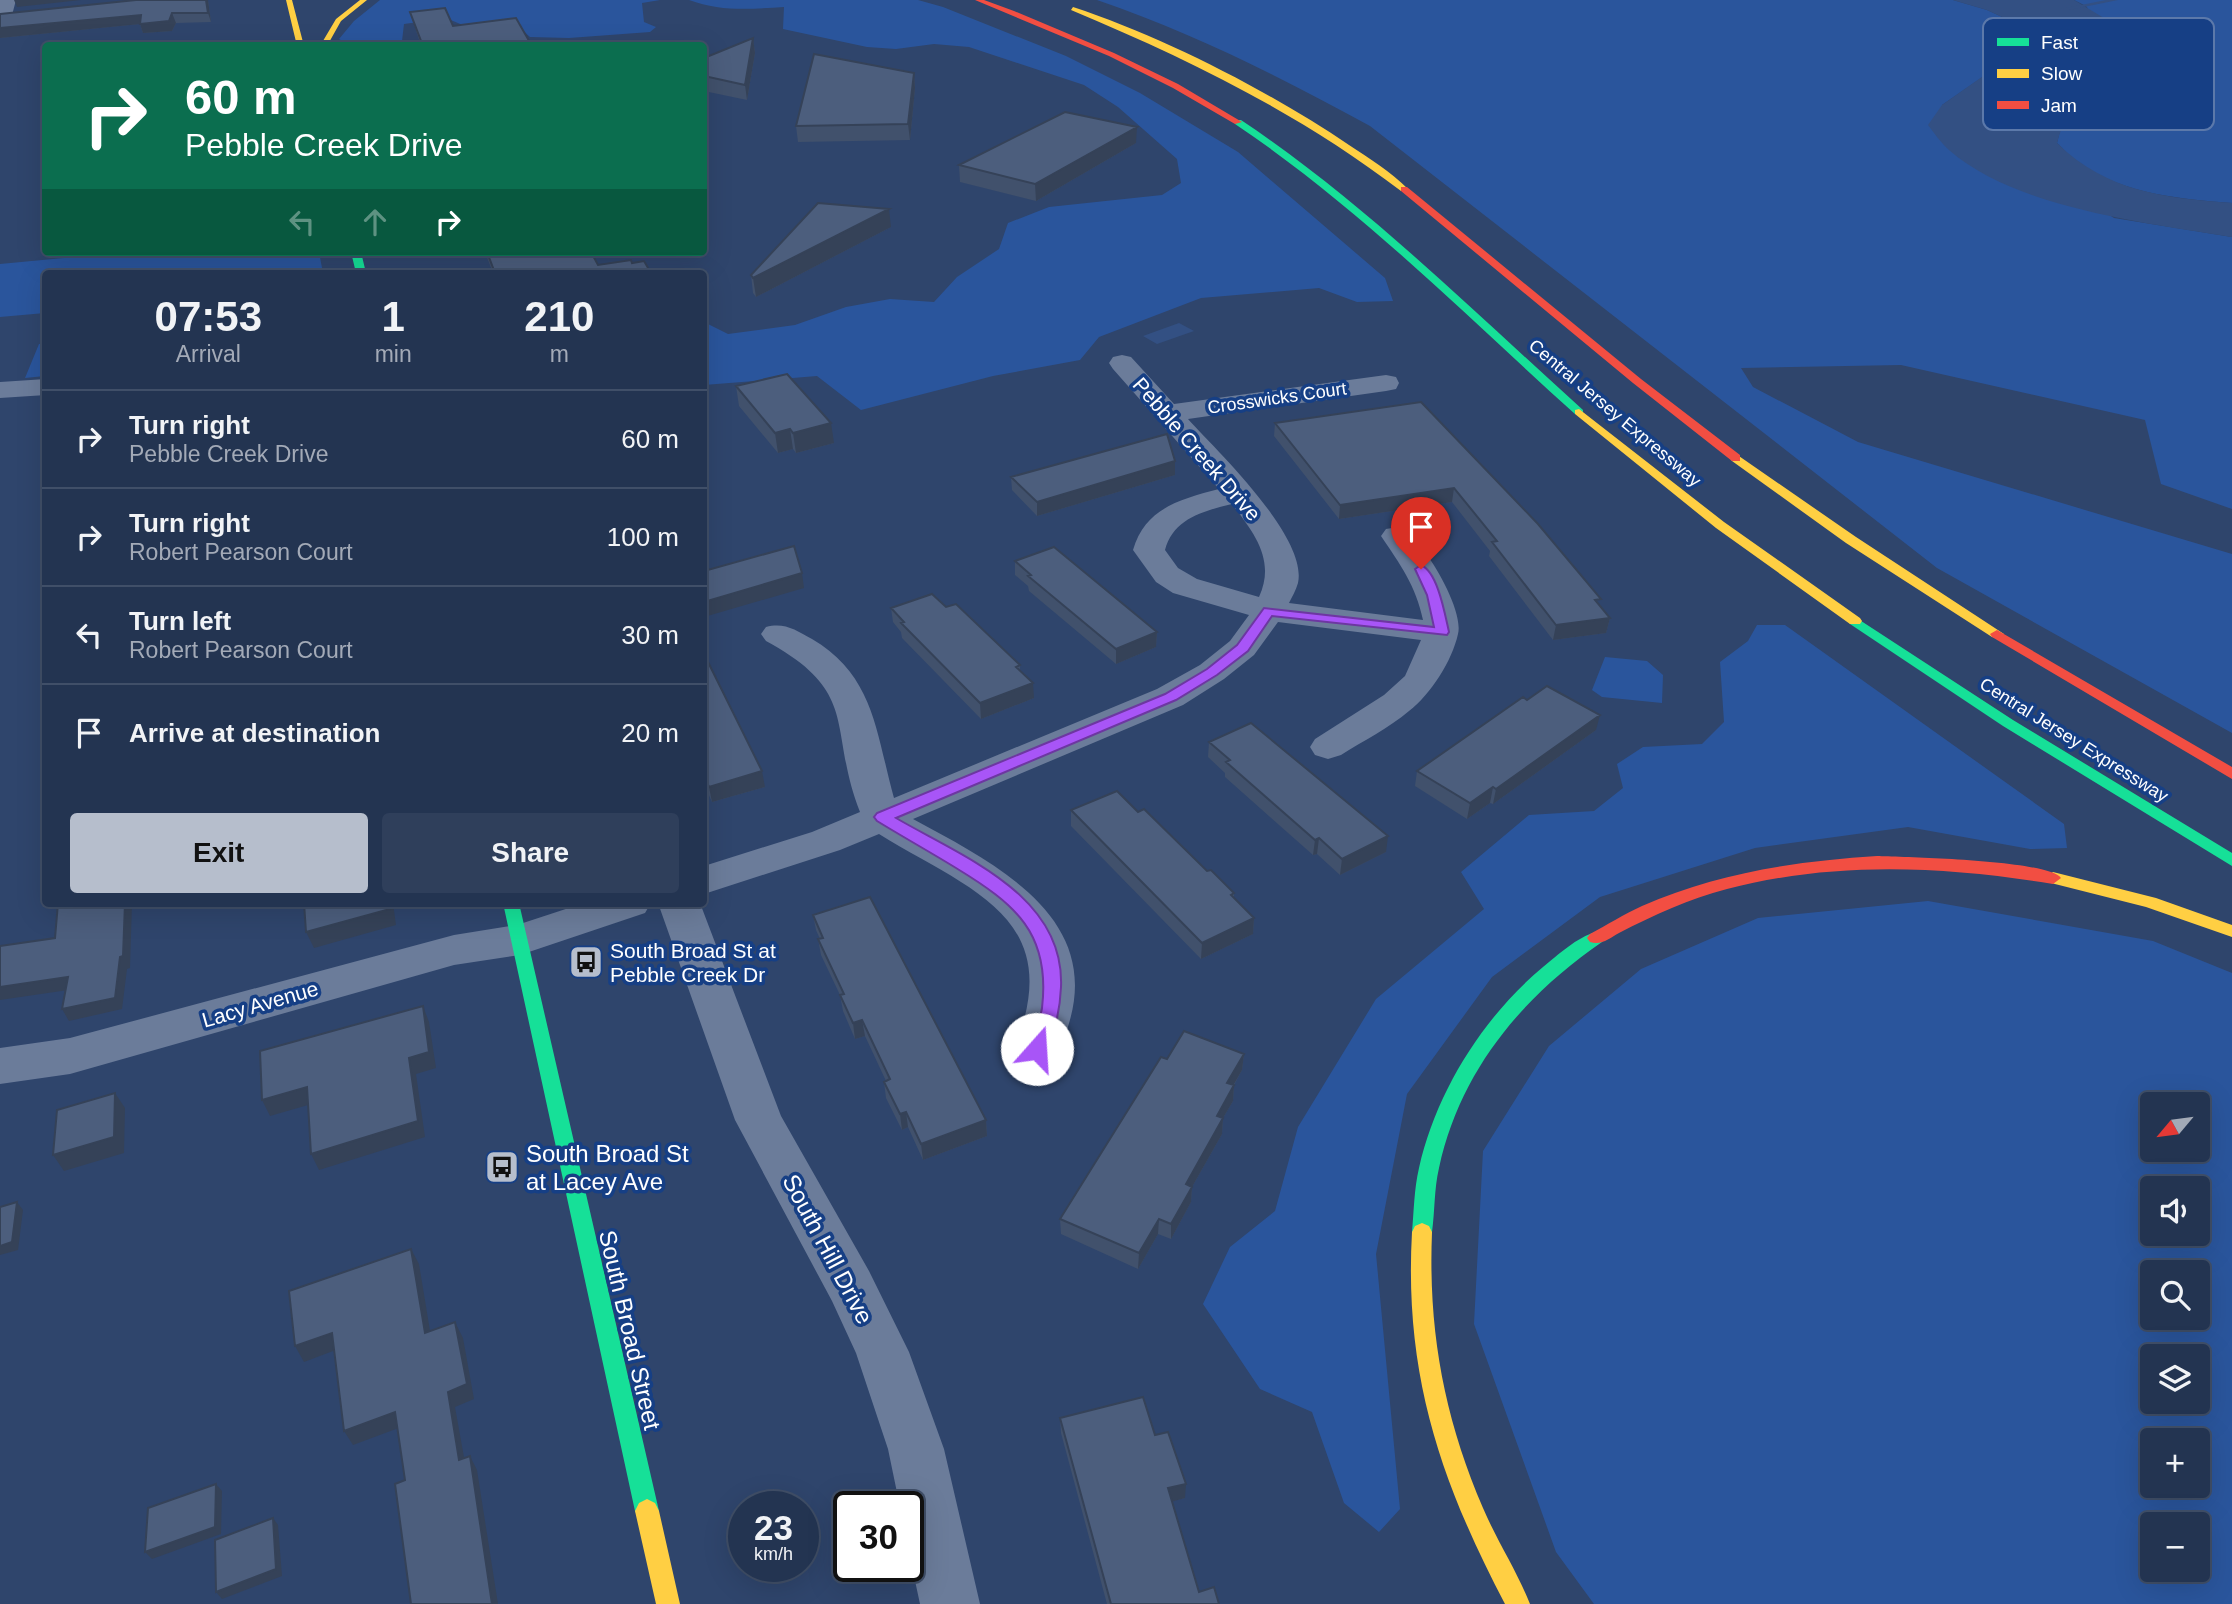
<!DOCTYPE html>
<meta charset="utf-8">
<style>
:root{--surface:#233451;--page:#2f3f5b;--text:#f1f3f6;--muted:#a3aab7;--line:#404f68;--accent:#b6becc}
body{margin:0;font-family:Arial,sans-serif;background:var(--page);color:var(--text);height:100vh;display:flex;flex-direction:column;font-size:26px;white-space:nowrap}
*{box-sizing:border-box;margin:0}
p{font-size:23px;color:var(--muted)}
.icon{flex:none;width:38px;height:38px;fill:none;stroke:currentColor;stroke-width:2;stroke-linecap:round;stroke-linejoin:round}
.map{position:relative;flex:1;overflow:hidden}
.side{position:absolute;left:42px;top:270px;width:665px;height:637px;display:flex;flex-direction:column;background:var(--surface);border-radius:7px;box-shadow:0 7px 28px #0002,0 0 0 2px var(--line)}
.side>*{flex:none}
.hud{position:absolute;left:42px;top:42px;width:665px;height:214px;border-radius:7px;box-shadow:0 7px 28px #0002,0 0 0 2px var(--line);background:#0b6e4f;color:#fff;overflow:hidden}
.needle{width:46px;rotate:241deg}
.tools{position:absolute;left:2140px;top:1092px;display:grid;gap:14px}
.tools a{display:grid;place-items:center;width:70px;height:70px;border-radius:7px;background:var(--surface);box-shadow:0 7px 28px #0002,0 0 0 2px var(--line);font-size:35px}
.speed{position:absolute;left:728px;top:1491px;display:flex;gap:14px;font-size:35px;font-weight:700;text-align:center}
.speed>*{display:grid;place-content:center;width:91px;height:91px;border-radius:50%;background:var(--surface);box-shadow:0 7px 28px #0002,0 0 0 2px var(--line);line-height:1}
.speed small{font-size:18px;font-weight:400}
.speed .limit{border:4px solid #111;border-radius:10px;background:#fff;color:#111}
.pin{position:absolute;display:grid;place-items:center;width:60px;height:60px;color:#fff;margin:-72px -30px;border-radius:50% 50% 50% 0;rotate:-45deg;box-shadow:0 0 7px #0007}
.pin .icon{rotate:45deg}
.me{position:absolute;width:77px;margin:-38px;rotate:19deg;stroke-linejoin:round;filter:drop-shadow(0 0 5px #0008)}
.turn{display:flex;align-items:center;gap:24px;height:147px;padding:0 28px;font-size:32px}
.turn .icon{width:91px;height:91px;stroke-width:2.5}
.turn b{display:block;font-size:49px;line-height:60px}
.lanes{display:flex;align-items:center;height:66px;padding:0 28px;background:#0003;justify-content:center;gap:35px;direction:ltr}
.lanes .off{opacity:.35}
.eta{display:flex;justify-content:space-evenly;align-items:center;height:119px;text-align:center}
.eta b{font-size:42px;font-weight:800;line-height:49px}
.primary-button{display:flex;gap:14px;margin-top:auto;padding:14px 28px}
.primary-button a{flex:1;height:80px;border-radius:7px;background:var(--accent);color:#111;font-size:28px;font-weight:800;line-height:80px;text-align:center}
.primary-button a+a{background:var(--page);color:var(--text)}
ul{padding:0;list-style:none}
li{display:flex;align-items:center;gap:21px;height:98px;padding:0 28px;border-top:2px solid var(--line)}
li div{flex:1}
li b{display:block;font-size:26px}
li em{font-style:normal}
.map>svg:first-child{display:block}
.green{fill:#2a559c;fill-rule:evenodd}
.water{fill:#335083}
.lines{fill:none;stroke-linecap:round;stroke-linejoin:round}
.stream{fill:#335083;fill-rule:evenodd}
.street{fill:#6b7c9a;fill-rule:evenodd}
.fast{fill:#16e098;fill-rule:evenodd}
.slow{fill:#ffcf43;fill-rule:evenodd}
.jam{fill:#f24e42;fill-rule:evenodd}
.wall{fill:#41516c}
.shaded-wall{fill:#354258}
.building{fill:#4c5e7d;stroke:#354258;stroke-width:2}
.route{fill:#a855f7;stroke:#6d37a1;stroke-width:2}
.labels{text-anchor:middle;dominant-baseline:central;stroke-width:7;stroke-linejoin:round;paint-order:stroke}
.far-street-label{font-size:18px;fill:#fff;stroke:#163f85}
.street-label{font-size:21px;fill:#fff;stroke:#163f85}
.poi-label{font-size:21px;fill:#fff;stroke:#163f85;text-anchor:start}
.near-poi-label{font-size:24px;fill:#fff;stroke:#163f85;text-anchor:start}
.near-street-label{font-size:24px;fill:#fff;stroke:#163f85}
.key{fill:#163f85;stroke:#5c79aa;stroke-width:2}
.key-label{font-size:19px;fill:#fff}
</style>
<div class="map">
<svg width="2232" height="1604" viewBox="0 0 2232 1604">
<rect width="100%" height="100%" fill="#2f456c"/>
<path class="green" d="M380,0H660L642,3L644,22L656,27L650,32L569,38L530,37L520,28L465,26L446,18L404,24L402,41L395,45H349L339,39L354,21Z
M689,0H918L943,7L1066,56L1140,93L1238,152L1385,278L1393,301L1357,302L1319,288L1201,298L1099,337L1080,360L993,376L861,410L817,376L704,385V322L728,334L795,325L846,307L890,299L934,302L957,277L999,249L1008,223L1049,207L1162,195L1181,183L1177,159L1118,107L1084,85L969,47L934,44L896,49L867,47L783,29L784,7C751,9 721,12 689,0Z
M1097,0H1953L1987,10L2022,26L2026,47L1942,105L2114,218L2232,237V509L2161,484L2145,420L1901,365L1741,368L1753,387L1858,442L2232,554V733L1937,568L1370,126C1281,77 1193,33 1097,0Z
M2074,0H2232V203C2180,199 2126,194 2081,165C2072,160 2065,150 2057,143L2062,123L2109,39L2086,6Z
M127,252H319L323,273H46L45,313L0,317V264Z
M45,343V376L25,378L39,344Z
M1757,625H1785L2064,824L2067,848L2030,849L1908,827L1755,848L1600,897L1492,977L1407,1094L1376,1254L1400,1509L1379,1532L1344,1503L1312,1412L1260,1389L1203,1304L1230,1247L1275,1211L1298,1127L1376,999L1484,909L1461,872L1529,815L1594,811L1623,788L1617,764L1643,747L1702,744L1724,722L1720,662L1748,641Z
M1605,657L1647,661L1663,675L1662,703L1602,697L1592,690Z
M1928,901L2153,941L2232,973V1604H1594L1556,1552L1474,1324L1483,1151L1549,1046L1641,969L1758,918ZM2198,1104V1150H2152V1104ZM2198,1188V1234H2152V1188ZM2198,1272V1318H2152V1272ZM2152,1356H2198V1402H2152ZM2198,1440V1486H2152V1440ZM2198,1524V1570H2152V1524Z"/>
<path class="water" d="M1953,0H2074L2109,21C2110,64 2067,100 2057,143C2107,192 2165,198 2232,203V237C2146,223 2015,208 1949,150C1941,143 1934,133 1928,125L1942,105L2026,46L2022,26L1987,10Z
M1179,323L1194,331L1157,344L1143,336Z"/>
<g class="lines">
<path class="stream" d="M2106,0H2118L2069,10L2066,8Z"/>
<path class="street" d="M0,0H16L11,19H0Z
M1122,355L1131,357L1174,404L1386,375L1396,377L1399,383L1396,389L1386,391L1188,419C1217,451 1308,537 1298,583C1296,590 1292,597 1289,603L1423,620C1416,586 1400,564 1381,536L1386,529C1409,524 1414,538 1427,555C1439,571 1463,614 1458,634C1452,661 1431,694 1409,711C1389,728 1363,741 1341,755L1328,759L1315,755L1310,747L1315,739L1384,695L1405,676L1421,640L1278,622L1254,655L1224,679L1183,705L913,819C1012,872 1123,931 1053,1061L1037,1066L1021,1061L1014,1049C1068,917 971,891 879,834L840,850L704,894V866L812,832L860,812C827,728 862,693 766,641L761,634L766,627C784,622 796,630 812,639C875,676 876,734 894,798L1157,689L1200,665L1230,641L1249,615L1173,593L1156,582L1133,550C1145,508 1181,499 1219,489L1113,369L1109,363L1113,357ZM1232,504C1254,533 1276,560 1259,597L1197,579L1178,568L1165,550C1173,519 1203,511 1232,504Z
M46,379V395L0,398V382Z
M584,903H651L645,913L520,955L454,965L70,1074L0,1084V1048L70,1038L454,935L517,925Z
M658,903H700L781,1116L869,1271L909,1352L944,1449L980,1604H920L908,1548V1507H900L888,1449L856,1353L832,1301L735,1120Z"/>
<path class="fast" d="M1235,120H1241C1365,203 1472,310 1583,410V414H1575C1465,315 1359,207 1235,124Z
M351,252H361L366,273H356Z
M1855,617L2013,720L2232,853V866L2003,726L1850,624L1848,621L1850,618Z
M503,903H519L659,1511L655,1519L647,1523L639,1519L635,1511Z
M1596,932L1602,934L1605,938L1602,942C1522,997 1460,1071 1439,1168C1434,1189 1435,1211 1432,1232L1429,1238L1422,1241L1415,1238L1412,1232C1414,1211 1414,1189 1419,1168C1436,1092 1483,1017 1543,967C1558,955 1577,937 1596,932Z"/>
<path class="slow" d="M286,0H292L304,46H297Z
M360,0H367L341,21L327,46H320L336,19Z
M1073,7C1164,37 1269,91 1349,145C1369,158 1391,172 1408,189L1401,191C1299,113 1188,59 1071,10Z
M1579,409L1724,522L1860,618L1862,621L1860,624H1850L1716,528L1575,414V410Z
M1736,454L1856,537L2004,634L1997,638L1992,637L1846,543L1732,461L1730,458Z
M2053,872L2156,898L2232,925V937L2146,907L2047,882L2045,878Z
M1422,1223L1429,1226L1432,1232C1428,1331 1444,1417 1483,1508C1497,1541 1517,1571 1530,1604H1505C1440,1480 1404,1374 1412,1232L1415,1226Z
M647,1499L655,1503L659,1511L680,1604H656L635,1511L639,1503Z"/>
<path class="jam" d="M975,0H984L1014,11L1114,53L1178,84L1242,122L1235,124L1173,88L1109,56Z
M1401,187H1407L1641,379L1740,455V461H1732L1633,383L1401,191Z
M1997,630L2232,767V779L1992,637L1990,634Z
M1877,856C1905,857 2048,860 2061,878L2053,884C1943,866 1835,861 1727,889C1689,899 1654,915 1619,933C1610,938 1601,946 1590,942L1587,938L1590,934C1607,925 1624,914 1642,906C1717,873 1797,861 1877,856Z"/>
</g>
<path class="wall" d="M208,0L211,22L176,23L172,31L143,33L140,24L0,38V14Z
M410,12L453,26L532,46H421Z
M753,38L755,53L747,100L704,91V58Z
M914,73L915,88L910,140L798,142L796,126Z
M1136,143L1036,201L960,182L959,165Z
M891,227L756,297L753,293L751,275Z
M485,252H591L598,265L632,263L651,273H493Z
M736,386L834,443L796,453L793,449L778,453L739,406Z
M1421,402L1600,605L1610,618L1606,633L1553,640L1489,556L1490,551L1452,502L1339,519L1274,436L1275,423Z
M1175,475L1037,516L1012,490L1011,477Z
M1015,561L1157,632L1156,647L1116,664L1029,591L1028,586L1015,575Z
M946,607L1020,665V670L1034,698L981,719L902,638L901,632L893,622L891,608Z
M704,661L765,787L712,802L704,784Z
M1596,730L1493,804L1490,803L1467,819L1415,786L1417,771Z
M1209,742L1386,852L1340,875L1317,854L1313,855L1225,777V773L1208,757Z
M1071,810L1138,812L1207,871L1234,893V898L1254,918L1253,934L1201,959L1071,826Z
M813,915L986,1120L987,1136L923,1160L908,1127L902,1130L886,1098L884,1082L886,1081L865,1036L855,1039L843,1011L840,995L821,955L818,939H820L816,930Z
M1244,1054L1242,1070L1234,1085L1233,1101L1223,1118L1222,1134L1192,1187L1191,1202L1171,1239L1158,1234L1138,1269L1061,1234L1060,1219L1167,1059Z
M1060,1418L1155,1435L1185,1498L1172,1501L1199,1592L1219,1604H1107L1061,1433Z"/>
<path class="shaded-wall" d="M14,0H81L17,7Z
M206,0H208L211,22L208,13Z
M172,13L176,23L172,31L143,33L140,24L0,38V28L141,15Z
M753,38L755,53L747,100L745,85Z
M914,73L915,88L910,140L908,124Z
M1137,127L1136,143L1036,201L1035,184Z
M889,209L891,227L756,297L753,278Z
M831,423L834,443L796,453L793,433Z
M790,429L793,449L778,453L775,433Z
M1175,461V475L1037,516V502Z
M1454,488L1452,502L1339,519L1340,505Z
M802,573L804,588L704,617V602Z
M1610,618L1606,633L1553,640L1556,625Z
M1157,632L1156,647L1116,664V649Z
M1033,683L1034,698L981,719L980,703Z
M1600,715L1596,730L1493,804L1496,789Z
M762,771L765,787L712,802L709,787Z
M1493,787L1490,803L1467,819L1470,803Z
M1388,836L1386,852L1340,875L1342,859Z
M1319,838L1317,854L1313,855L1315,840Z
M125,903H132L130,968L127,969L122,1009L69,1021L62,1009Z
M389,903H393L396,925L314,948L306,932Z
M1254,918L1253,934L1201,959L1202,943Z
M68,977L75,989L0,1000V987Z
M423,1006L429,1022L436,1068L416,1074L425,1137L319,1170L311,1154L409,1058Z
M862,1020L865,1036L855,1039L853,1023Z
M1244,1054L1242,1070L1226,1098L1227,1083Z
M1234,1085L1233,1101L1223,1118L1222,1134L1192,1187L1191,1202L1171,1239V1224L1186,1184L1217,1116Z
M307,1087L315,1103L270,1116L262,1100Z
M115,1093L125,1108L124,1153L64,1171L53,1155Z
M906,1112L908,1127L902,1130L900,1114Z
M986,1120L987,1136L923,1160L921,1144Z
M17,1202L23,1210L18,1250L0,1255V1246Z
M1159,1219L1158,1234L1138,1269L1139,1253Z
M411,1249L419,1264L433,1349L425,1333Z
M455,1322L463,1338L474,1399L455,1407L467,1474L459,1460L448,1392Z
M332,1333L341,1348L304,1362L295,1346Z
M395,1412L404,1426L353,1445L344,1431Z
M470,1456L477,1470L498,1604H492Z
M216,1484L222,1491L221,1534L152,1559L145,1552Z
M1186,1484L1185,1498L1167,1503L1168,1488Z
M273,1518L278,1525L282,1576L222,1599L216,1592Z"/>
<path class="building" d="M136,0H206L208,13H172L169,21L140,24L141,15L0,28V14Z
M445,8L453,26L516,18L532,46H423L410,12Z
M753,38L745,85L704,76V58Z
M814,54L914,73L908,124L796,126Z
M1065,112L1137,127L1035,184L959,165Z
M818,203L889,209L753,278L751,275Z
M487,252H591L598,265L631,260L632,263L644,261L651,273H495Z
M787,374L831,423L793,433L790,429L775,433L736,386Z
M1421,402L1538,524L1601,599L1595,600L1610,618L1556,625L1492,542L1497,541L1454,488L1340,505L1275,423Z
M1167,434L1175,461L1037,502L1011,477Z
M794,546L802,573L704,602V571Z
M1054,547L1157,632L1116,649L1028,576L1031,575L1015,561Z
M932,594L946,607L956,604L1020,665L1016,667L1033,683L980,703L901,623L904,622L891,608Z
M707,660L762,771L709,787L704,776V661Z
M1547,686L1600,715L1496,789L1493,787L1470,803L1417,771L1523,697L1527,700Z
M1251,723L1388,836L1342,859L1319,838L1315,840L1226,762L1230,760L1209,742Z
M1117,791L1138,812L1144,809L1207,871L1211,870L1234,893L1231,895L1254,918L1202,943L1071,810Z
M870,897L986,1120L921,1144L906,1112L900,1114L884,1082L890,1079L862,1020L853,1023L840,995L844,994L818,939L823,938L813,915Z
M58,903H125L123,956L120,957L115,998L62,1009L68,977L0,987V946L55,938Z
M304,903H389L390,909L306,932Z
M423,1006L429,1052L409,1058L418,1121L311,1154L307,1087L262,1100L260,1051Z
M1184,1031L1244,1054L1227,1083L1234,1085L1217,1116L1223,1118L1186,1184L1192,1187L1171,1224L1159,1219L1139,1253L1060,1219L1161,1057L1167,1059Z
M115,1093L114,1137L53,1155L57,1110Z
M17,1202L12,1242L0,1246V1207Z
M411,1249L425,1333L455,1322L467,1384L448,1392L459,1460L470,1456L492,1604H411L395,1484L405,1480L395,1412L344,1431L332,1333L295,1346L289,1291Z
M1143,1397L1155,1435L1168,1432L1186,1484L1168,1488L1199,1592L1214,1587L1219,1604H1111L1060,1418Z
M216,1484L215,1527L145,1552L148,1508Z
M273,1518L276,1569L216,1592L215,1540Z"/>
<path class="route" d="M1421,565C1438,572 1445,615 1449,632L1447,635L1272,616L1248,651L1217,675L1176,700L896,818C963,857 1065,895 1061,987C1060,1011 1055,1033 1044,1054L1037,1056L1031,1054L1028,1049C1033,1036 1040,1022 1042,1008C1051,933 1015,904 956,868C930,852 903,837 877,821L874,817L877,813L1165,694L1207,669L1237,645L1264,608L1434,627L1427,595L1415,569Z"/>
<defs>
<symbol id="bus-square" viewBox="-11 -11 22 22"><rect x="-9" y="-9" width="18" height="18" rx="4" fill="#b6becc" stroke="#163f85"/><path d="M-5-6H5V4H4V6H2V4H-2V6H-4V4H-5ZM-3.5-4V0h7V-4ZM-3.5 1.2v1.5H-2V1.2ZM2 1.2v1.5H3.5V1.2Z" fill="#111"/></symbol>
</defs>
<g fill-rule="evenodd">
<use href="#bus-square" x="567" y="943" width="38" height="38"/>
<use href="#bus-square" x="483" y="1148" width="38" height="38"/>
</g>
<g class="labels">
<g class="far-street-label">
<text transform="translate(1277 398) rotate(-8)">Crosswicks Court</text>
<text transform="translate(1615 413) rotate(40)">Central Jersey Expressway</text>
<text transform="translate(2074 740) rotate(32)">Central Jersey Expressway</text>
</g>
<g class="street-label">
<text transform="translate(1197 449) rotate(49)">Pebble Creek Drive</text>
<text transform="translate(260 1004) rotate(-16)">Lacy Avenue</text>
</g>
<g class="poi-label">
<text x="610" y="950">South Broad St at<tspan x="610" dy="24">Pebble Creek Dr</tspan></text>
</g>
<g class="near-poi-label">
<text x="526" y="1153">South Broad St<tspan x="526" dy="28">at Lacey Ave</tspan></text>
</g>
<g class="near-street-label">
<text transform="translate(828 1249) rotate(62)">South Hill Drive</text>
<text transform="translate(630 1330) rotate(77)">South Broad Street</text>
</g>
</g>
<rect x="1983" y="18" width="231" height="112" rx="10" class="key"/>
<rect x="1997" y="38" width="32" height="8" fill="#16e098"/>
<rect x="1997" y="69" width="32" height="9" fill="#ffcf43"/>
<rect x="1997" y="101" width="32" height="8" fill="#f24e42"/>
<g class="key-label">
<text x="2041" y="49">Fast</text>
<text x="2041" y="80">Slow</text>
<text x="2041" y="112">Jam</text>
</g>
</svg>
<div class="tools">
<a><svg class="needle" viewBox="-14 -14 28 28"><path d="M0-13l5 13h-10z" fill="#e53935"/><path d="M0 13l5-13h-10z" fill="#a3aab7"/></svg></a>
<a><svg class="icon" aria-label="sound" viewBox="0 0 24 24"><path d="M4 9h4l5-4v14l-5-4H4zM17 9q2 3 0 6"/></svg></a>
<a><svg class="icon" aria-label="search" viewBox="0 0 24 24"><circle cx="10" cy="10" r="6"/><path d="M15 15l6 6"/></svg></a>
<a><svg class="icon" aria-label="layers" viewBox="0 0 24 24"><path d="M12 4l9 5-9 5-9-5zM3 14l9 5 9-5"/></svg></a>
<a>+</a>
<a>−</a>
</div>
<div class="speed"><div>23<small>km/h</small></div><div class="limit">30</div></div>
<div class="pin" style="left:1421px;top:569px;background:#d93025"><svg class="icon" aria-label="arrive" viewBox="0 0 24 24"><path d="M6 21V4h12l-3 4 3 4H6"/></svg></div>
<svg class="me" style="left:1037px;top:1049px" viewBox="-20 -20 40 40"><circle r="19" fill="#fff"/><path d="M0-13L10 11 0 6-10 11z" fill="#a855f7"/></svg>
<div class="hud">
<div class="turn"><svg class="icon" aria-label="right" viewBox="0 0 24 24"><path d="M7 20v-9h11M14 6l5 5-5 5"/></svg><div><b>60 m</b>Pebble Creek Drive</div></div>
<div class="lanes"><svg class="icon off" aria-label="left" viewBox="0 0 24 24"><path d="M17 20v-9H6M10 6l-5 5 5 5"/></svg><svg class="icon off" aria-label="ahead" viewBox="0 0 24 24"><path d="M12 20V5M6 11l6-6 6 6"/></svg><svg class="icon" aria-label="right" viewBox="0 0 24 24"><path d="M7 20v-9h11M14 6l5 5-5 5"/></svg></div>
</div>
<section class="side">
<div class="eta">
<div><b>07:53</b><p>Arrival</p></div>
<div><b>1</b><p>min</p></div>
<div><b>210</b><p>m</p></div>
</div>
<ul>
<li><svg class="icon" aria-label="right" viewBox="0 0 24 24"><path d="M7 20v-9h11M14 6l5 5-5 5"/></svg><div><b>Turn right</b><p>Pebble Creek Drive</p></div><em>60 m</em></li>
<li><svg class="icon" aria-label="right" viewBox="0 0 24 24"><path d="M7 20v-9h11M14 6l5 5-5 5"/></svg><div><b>Turn right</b><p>Robert Pearson Court</p></div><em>100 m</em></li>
<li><svg class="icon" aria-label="left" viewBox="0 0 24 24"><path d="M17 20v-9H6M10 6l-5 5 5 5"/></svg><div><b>Turn left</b><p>Robert Pearson Court</p></div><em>30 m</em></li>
<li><svg class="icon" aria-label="arrive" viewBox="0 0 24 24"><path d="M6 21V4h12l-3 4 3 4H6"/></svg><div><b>Arrive at destination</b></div><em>20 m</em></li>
</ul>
<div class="primary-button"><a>Exit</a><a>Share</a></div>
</section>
</div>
